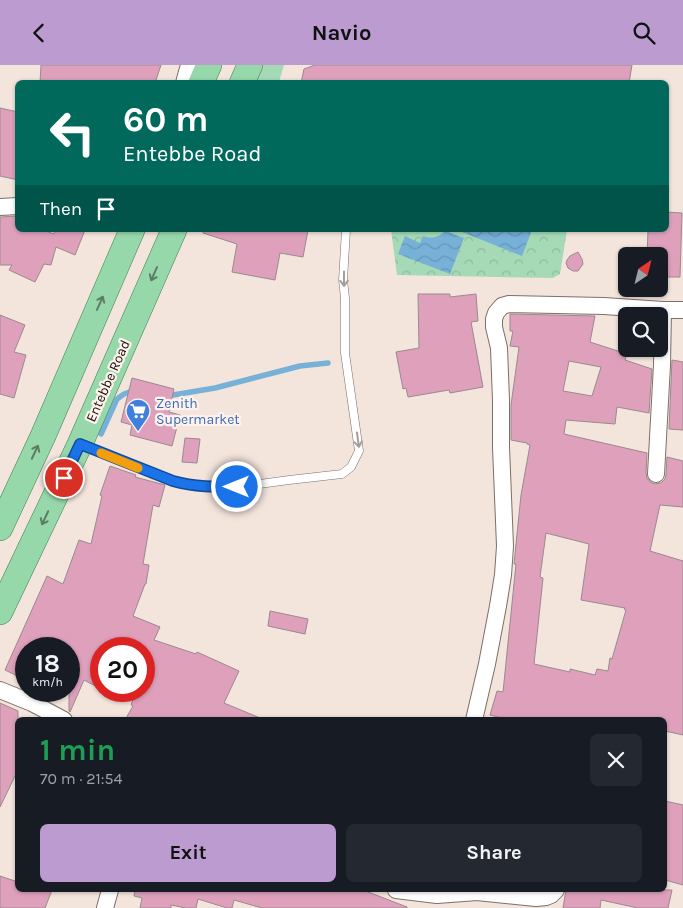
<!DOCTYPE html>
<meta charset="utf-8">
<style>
:root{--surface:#171b24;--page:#242831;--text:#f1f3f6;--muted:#9ea1a6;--accent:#bb9bd0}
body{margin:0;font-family:Karla,sans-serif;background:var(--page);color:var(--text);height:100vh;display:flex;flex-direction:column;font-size:19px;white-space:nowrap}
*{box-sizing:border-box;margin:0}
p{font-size:16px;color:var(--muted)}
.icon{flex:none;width:28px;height:28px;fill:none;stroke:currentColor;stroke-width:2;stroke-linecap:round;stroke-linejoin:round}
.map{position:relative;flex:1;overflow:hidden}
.sheet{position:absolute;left:15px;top:652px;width:652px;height:175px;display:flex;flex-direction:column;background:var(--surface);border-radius:8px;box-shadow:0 1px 4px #0004}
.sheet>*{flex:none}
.top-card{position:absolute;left:15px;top:15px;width:654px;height:152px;border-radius:8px;box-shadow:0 1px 4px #0004;background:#00695c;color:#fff;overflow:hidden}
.needle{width:32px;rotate:35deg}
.fabs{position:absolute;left:618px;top:182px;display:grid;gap:10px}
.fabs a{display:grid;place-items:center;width:50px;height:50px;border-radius:8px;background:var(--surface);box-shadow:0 1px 4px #0004;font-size:25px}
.speed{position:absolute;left:15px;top:572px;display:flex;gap:10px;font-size:25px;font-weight:700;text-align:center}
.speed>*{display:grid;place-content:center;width:65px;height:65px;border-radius:50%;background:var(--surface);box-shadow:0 1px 4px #0004;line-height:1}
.speed small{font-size:12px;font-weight:400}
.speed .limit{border:8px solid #d22;background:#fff;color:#111}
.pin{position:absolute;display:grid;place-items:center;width:42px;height:42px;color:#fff;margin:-21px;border:2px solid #fff;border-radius:50%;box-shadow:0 1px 5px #0007}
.me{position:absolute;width:55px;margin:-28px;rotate:270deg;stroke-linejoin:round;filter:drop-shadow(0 0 4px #0008)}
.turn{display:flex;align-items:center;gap:18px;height:105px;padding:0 25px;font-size:22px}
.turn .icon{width:65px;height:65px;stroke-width:2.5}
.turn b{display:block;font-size:35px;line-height:42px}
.then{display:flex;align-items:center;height:48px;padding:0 25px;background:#0003;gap:10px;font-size:19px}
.round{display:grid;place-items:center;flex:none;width:52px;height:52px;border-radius:8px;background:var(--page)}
.summary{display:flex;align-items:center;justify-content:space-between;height:85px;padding:0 25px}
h1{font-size:30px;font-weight:700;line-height:38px;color:#1e9e55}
.cta{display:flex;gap:10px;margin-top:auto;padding:10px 25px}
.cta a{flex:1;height:58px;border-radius:8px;background:var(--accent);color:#111;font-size:20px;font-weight:700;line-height:58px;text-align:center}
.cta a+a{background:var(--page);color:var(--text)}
header{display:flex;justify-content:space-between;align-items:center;height:65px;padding:0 25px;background:var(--accent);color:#111;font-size:22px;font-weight:700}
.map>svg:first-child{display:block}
.grass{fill:#a6dab7}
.forest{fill:url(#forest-crowns)}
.water{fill:url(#water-waves)}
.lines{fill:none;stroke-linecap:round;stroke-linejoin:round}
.stream{stroke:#77b1d7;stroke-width:5.5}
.building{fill:#dfa0bc;stroke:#998a90;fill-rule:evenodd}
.lane-casing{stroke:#7d7068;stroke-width:9}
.street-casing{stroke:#7d7068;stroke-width:18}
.primary-casing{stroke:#3b804f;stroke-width:26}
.lane{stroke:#fff;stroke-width:8}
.street{stroke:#fff;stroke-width:16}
.primary{stroke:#97d8ab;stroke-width:25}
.oneway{stroke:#5c7d63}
.oneway2{stroke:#a19f9e}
.route-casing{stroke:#114b97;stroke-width:12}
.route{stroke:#1a73e8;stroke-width:9}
.slow{stroke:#f59e0b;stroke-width:9}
.labels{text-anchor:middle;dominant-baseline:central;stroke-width:4.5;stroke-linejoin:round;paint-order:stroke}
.street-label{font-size:14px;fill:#130e0c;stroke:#fff2eb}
.shop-label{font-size:14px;fill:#366cbe;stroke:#fff2eb;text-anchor:start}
</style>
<header><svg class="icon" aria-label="back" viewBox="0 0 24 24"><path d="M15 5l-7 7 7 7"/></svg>Navio<svg class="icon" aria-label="search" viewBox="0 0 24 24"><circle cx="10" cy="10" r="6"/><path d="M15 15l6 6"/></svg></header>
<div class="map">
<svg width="683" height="843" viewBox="0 0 683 843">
<defs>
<pattern id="forest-crowns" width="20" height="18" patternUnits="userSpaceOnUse" patternTransform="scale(1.25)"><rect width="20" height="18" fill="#a6dab7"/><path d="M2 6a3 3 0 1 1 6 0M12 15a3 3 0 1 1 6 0" fill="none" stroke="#8eba9c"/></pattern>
<pattern id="water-waves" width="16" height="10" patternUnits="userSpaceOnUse" patternTransform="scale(1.25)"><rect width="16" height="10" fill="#77b1d7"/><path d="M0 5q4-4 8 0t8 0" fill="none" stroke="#6697b7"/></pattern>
</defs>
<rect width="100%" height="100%" fill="#f3e4dc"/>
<path class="grass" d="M263,0H284L279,17L256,18Z"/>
<path class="forest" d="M391,165H567L560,209L553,213L397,210Z"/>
<path class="water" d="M457,165H532L522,191Z
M445,166L464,173L450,209L398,189L405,171L420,178L423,171C432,174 438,173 445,166Z"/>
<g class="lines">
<path class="stream" d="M173,330L215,323L300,301L328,298
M101,369L117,334L124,329L132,326"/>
</g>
<path class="building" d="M41,0H161L155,18H40Z
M315,0H632L629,18H301L304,4Z
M0,43L18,47V115L0,111Z
M666,147L682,148L680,212H659V191H647L648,165H666Z
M18,151V165H43L54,169L55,165H85L75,190L56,182L51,200L44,199L35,217L9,205L12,200H0V152Z
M203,165H308L303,192L280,188L275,215L232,207L237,179L203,168Z
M578,187L582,194L583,199L578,206H573L568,203L566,198L567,195L570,191Z
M418,229H450V232L476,229L478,256L471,257L483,322L450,328L449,325L408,332L406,323L403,324L396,287L419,283Z
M510,249L595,251L590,277L627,289L625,295L652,304L649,348L617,342L615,359L566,355L564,369L647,388L646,408L647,413L650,417L655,419L661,418L665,414L666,410L667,392L683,396V442L660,440L650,486L683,496V670L665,666V655H510L490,650L497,626L503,627L516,499H514L521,430L530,380L527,379V378L511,375V340L519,282L510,281L513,266H510ZM569,296L601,302L592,331L563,326ZM546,468L589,479L581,535L625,543L624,544L626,545L612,594L610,593L608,606L597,604L595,610L570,604V607L534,599L543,513L540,512Z
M0,250L25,260L14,287L26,290L14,333L0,329Z
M672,295L683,297V365L669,364Z
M132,313L174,324L169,347L180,350L172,381L130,370L132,360L121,357Z
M185,373L200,374L197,398L182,397Z
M110,401L136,410L135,412L165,420L159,442L153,440L143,499L149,500L146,519H145L133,551L160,562L154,575L196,589L197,587L239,606L224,638L265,655H125L133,641L131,640L136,626H144V584H101V624L84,615L70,647L69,646V584H26V615L5,605L47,511L63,519L79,475L91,479L102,431L100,430Z
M270,546L308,554L305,569L268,561Z
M0,638L18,646V705L0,742Z
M665,736L683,740V820L665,815Z
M0,811L18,817V825H52L45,843H0Z
M135,825H363L407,842V843H262L234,835L232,843H227L198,834L196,843H186L171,840V843H140L142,833L134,831Z
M566,825H672L668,843H638L601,835L600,843H563Z"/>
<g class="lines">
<defs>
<path id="lane" d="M84,381L173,416L188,420L206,422H237L289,415L342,409L351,402L359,386L345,288V233L343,215L346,165"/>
<path id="street" d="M184,18L189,0
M0,142L18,141
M656,409L662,300L663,245
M0,625L32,638L64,655
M474,655L487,599L498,541L503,510L505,481L501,382V335L499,283L494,262V254L496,248L502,241L509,239L604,241L663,245H683
M396,825L437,830L477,827L536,833L546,832L551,830L556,825
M105,843L110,825"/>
<path id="primary" d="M201,18L209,0
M242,18L250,0
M0,463L43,371L132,165
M0,547L80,379L174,165"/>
</defs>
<use href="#lane" class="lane-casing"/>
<use href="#street" class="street-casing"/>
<use href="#primary" class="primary-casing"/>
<use href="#lane" class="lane"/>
<use href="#street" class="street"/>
<use href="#primary" class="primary"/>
</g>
<defs><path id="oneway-shaft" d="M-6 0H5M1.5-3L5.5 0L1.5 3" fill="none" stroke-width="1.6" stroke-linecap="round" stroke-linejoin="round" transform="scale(1.25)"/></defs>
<g class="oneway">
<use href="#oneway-shaft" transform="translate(154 209) rotate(114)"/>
<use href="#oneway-shaft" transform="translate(100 238) rotate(-66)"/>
<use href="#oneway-shaft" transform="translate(35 387) rotate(-65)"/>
<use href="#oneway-shaft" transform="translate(45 453) rotate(115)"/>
</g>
<g class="oneway2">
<use href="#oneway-shaft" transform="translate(344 214) rotate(90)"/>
<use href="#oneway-shaft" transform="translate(358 375) rotate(82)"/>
</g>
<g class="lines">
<defs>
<path id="route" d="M64,413L80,379L173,416C195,422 215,422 237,422"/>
</defs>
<use href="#route" class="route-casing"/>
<use href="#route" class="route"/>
<path class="slow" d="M101,388L138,403"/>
</g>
<defs>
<symbol id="supermarket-pin" viewBox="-11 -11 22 30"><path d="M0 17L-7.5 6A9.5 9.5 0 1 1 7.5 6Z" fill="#3f7fe0" stroke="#fff2eb"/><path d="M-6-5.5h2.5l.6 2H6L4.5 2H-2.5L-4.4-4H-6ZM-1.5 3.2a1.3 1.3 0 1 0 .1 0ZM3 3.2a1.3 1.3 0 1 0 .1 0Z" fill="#fff"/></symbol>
</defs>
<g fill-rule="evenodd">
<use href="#supermarket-pin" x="124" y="332" width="28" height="38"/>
</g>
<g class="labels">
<g class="street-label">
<text transform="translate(108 316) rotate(-66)">Entebbe Road</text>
</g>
<g class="shop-label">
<text x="156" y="338">Zenith<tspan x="156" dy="16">Supermarket</tspan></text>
</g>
</g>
</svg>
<div class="fabs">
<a><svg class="needle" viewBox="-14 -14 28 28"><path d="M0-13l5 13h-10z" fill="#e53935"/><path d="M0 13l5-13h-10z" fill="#9ea1a6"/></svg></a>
<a><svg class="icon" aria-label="search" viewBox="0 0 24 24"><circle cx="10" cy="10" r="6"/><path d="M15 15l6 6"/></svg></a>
</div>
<div class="speed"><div>18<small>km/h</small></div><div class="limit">20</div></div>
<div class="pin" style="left:64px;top:413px;background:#d93025"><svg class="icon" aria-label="arrive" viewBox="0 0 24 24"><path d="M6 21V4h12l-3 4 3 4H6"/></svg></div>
<svg class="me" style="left:237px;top:422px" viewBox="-20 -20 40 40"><circle r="17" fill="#1a73e8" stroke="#fff" stroke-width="3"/><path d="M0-11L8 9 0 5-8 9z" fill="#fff"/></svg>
<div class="top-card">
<div class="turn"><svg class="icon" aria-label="left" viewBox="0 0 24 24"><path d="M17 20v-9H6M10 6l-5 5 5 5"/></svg><div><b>60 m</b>Entebbe Road</div></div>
<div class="then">Then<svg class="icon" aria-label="arrive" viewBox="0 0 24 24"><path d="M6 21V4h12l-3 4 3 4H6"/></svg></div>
</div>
<section class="sheet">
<div class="summary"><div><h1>1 min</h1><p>70 m · 21:54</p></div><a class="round"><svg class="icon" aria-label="close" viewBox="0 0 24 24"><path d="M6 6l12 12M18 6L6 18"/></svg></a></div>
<div class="cta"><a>Exit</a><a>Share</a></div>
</section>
</div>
